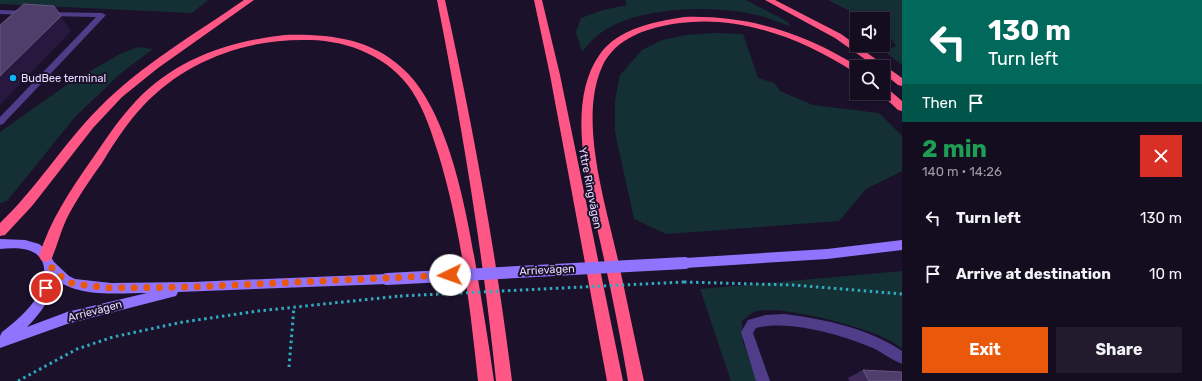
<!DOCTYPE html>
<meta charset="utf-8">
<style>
:root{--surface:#140d20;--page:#211b2d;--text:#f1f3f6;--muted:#9d9ca5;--line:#332d3e;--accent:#ea580c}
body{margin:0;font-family:Rubik,sans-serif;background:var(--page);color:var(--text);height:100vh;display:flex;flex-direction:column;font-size:15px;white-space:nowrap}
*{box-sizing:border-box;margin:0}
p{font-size:13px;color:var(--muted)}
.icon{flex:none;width:22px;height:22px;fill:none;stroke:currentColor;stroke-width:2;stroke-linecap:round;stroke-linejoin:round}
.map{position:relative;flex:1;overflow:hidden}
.drawer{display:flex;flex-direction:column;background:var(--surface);width:300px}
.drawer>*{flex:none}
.guide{background:#00695c;color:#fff;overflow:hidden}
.tools{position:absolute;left:850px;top:12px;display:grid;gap:8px}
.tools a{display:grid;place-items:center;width:40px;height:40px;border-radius:0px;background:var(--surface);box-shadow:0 2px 6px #0003,0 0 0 1px var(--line);font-size:20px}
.pin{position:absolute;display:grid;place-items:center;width:34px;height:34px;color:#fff;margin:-17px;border:2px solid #fff;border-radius:50%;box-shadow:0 1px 4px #0007}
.me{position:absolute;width:44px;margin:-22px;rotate:267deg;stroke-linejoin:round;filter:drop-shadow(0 0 3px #0008)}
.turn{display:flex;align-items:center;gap:14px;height:84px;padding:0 20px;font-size:18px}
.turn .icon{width:52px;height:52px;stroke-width:2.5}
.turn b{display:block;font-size:28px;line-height:34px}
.then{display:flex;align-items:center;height:38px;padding:0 20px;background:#0003;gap:8px;font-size:15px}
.round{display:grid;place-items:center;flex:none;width:42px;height:42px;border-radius:0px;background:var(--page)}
.headline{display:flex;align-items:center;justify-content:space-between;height:68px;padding:0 20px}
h1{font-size:24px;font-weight:700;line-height:30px;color:#1e9e55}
.primary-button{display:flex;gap:8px;margin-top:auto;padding:8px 20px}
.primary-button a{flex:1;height:46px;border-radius:0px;background:var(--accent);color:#fff;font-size:16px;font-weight:700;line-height:46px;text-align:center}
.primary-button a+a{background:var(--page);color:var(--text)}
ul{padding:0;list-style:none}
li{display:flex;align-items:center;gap:12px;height:56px;padding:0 20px}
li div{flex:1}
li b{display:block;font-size:15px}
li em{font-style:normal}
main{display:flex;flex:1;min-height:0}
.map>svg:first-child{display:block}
.green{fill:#143035}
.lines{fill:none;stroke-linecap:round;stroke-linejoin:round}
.path{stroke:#31aabd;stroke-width:3;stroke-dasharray:2.5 3.5;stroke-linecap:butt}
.lane{fill:#4f3d8a;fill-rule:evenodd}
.secondary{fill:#9273fe;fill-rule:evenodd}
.highway{fill:#fe5786;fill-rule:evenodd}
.path-bridge{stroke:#31aabd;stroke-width:3;stroke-dasharray:2.5 3.5;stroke-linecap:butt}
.secondary-bridge{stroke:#9273fe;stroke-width:12}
.wall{fill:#3d2a59}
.shaded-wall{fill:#28183f}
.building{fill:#4f3d6a;stroke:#675682}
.route{stroke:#ea580c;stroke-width:7;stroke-dasharray:0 12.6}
.poi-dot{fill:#09b5fd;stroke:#1b112b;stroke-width:1.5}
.labels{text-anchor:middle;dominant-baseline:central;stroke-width:4;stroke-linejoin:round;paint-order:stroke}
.poi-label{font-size:11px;fill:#e7dbff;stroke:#1b112b;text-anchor:start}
.street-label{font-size:11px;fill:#e7dbff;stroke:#1b112b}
</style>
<main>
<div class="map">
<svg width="902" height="381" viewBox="0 0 902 381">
<rect width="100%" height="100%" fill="#1b112b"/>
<path class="green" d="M0,0H208L192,13L0,4Z
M625,0H746L788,22L790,26C780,23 770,19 761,16C720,5 652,6 614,25C601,31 590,41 582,52L576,32L581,18L603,10L627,5Z
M828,0H902V65L884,51L896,46L886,31L883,29V19H866Z
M714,33L743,34L758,78L774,83L780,91L813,105L879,113L902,136V171L866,189L839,221L666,234L634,219L615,132V100L620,75L642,50L662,40L686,35Z
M138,47L153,49L121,73L75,117L7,201L0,203V132L68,84L120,54Z
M902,271V349C889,331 774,302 754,312C750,314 746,318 742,321L743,342L757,381H731L700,289Z"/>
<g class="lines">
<path class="path" d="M684,282L793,285L902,294
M289,367L294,307
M18,381L77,349L113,337L183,322L258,311L400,296"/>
<path class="lane" d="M0,10L28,11L32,13L28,15L0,14Z
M45,12L102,13L106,15L3,124L0,125V117L96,17L48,16H45Z
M784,314C824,319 868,328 902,351V364C892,360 883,353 873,348C843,335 788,319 756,328L753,333L770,381H756L741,332L748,320L766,315Z"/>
<path class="secondary" d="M0,239L25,240L39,244L47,250L54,262L69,276L75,279L111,283L192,282L387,274L391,275L393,279L391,283L387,284L178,292L176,296L172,297L67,324L0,348V336L2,332C15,322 28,311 37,297C40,291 43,283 44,276C47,248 21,247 0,249ZM55,278C76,298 120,293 147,293L67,312L27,327C40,314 53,297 55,278Z
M902,240V250L827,259L685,268L681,266L679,263L681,260L685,258L827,249Z"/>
<path class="highway" d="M244,0H254L158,68L122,97L93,128L32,206L5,235L0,236V223C37,188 63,144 99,108C141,65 195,34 244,0Z
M437,0H445C473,126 496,253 512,381H496C483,253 462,126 437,0Z
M534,0H542L560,75L623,381H607L550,75Z
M765,0H775L841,34L902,78V86L898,85L883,73V67H876L835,38Z
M684,17C748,15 805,33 859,67H857V73L854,72C803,39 741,15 680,23C650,27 615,37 602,67C578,120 606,205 618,260C627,300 635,341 644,381H628C621,340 613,299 604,259C592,200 562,107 600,54C619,28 654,22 684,17Z
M285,35C327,34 369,38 401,67C449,108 467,213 477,273C483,309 489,345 494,381H478C470,306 461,229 439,156C432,134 425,111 412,91C389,57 350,41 310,40C248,38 186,60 143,106C127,123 114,143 102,163C89,181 76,200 66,220C60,233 57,247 51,260L46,262L41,260L39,256C50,221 69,192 90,162C104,142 118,120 135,102C175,59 229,41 285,35Z
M883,87L887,88L902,101V111L898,110L880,93H883Z"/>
<path class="path-bridge" d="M400,296L684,282"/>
<path class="secondary-bridge" d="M387,279L685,263"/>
</g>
<path class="wall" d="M863,370L902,381H849L848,378Z"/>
<path class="shaded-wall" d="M54,6L71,31L0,105V76Z"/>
<path class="building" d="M24,4L54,6L61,16L0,76V25Z
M863,370L902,372V381H869Z"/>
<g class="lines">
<path class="route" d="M46,288L49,280L50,266L65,280L74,284L111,288L192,287L450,275"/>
</g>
<circle class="poi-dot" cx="13" cy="78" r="4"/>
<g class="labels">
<g class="poi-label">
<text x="21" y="78">BudBee terminal</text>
</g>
<g class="street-label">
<text transform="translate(590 188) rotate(79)">Yttre Ringvägen</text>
<text transform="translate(547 270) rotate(-3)">Arrievägen</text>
<text transform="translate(95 311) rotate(-15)">Arrievägen</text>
</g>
</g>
</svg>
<div class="tools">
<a><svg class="icon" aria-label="sound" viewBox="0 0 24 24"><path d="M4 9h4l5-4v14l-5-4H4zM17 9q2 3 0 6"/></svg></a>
<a><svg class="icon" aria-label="search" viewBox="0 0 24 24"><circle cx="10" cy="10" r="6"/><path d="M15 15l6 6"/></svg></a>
</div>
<div class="pin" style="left:46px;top:288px;background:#d93025"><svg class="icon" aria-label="arrive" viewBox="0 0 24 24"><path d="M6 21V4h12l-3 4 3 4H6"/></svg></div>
<svg class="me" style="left:450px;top:275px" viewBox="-20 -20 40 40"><circle r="19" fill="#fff"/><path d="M0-13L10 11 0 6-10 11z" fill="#ea580c"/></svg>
</div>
<section class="drawer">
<div class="guide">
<div class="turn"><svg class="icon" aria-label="left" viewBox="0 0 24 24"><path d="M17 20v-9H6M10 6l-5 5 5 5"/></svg><div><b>130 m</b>Turn left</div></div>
<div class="then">Then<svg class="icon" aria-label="arrive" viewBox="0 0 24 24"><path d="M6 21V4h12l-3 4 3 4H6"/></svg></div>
</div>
<div class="headline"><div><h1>2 min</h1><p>140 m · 14:26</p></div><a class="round" style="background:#d93025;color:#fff"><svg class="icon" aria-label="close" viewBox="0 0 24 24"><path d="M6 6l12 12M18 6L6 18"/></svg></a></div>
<ul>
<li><svg class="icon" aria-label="left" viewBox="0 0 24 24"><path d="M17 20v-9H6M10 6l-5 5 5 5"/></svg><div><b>Turn left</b></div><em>130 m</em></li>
<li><svg class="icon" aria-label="arrive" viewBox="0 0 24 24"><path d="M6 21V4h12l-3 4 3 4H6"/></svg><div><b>Arrive at destination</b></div><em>10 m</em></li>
</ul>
<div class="primary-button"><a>Exit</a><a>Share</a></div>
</section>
</main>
